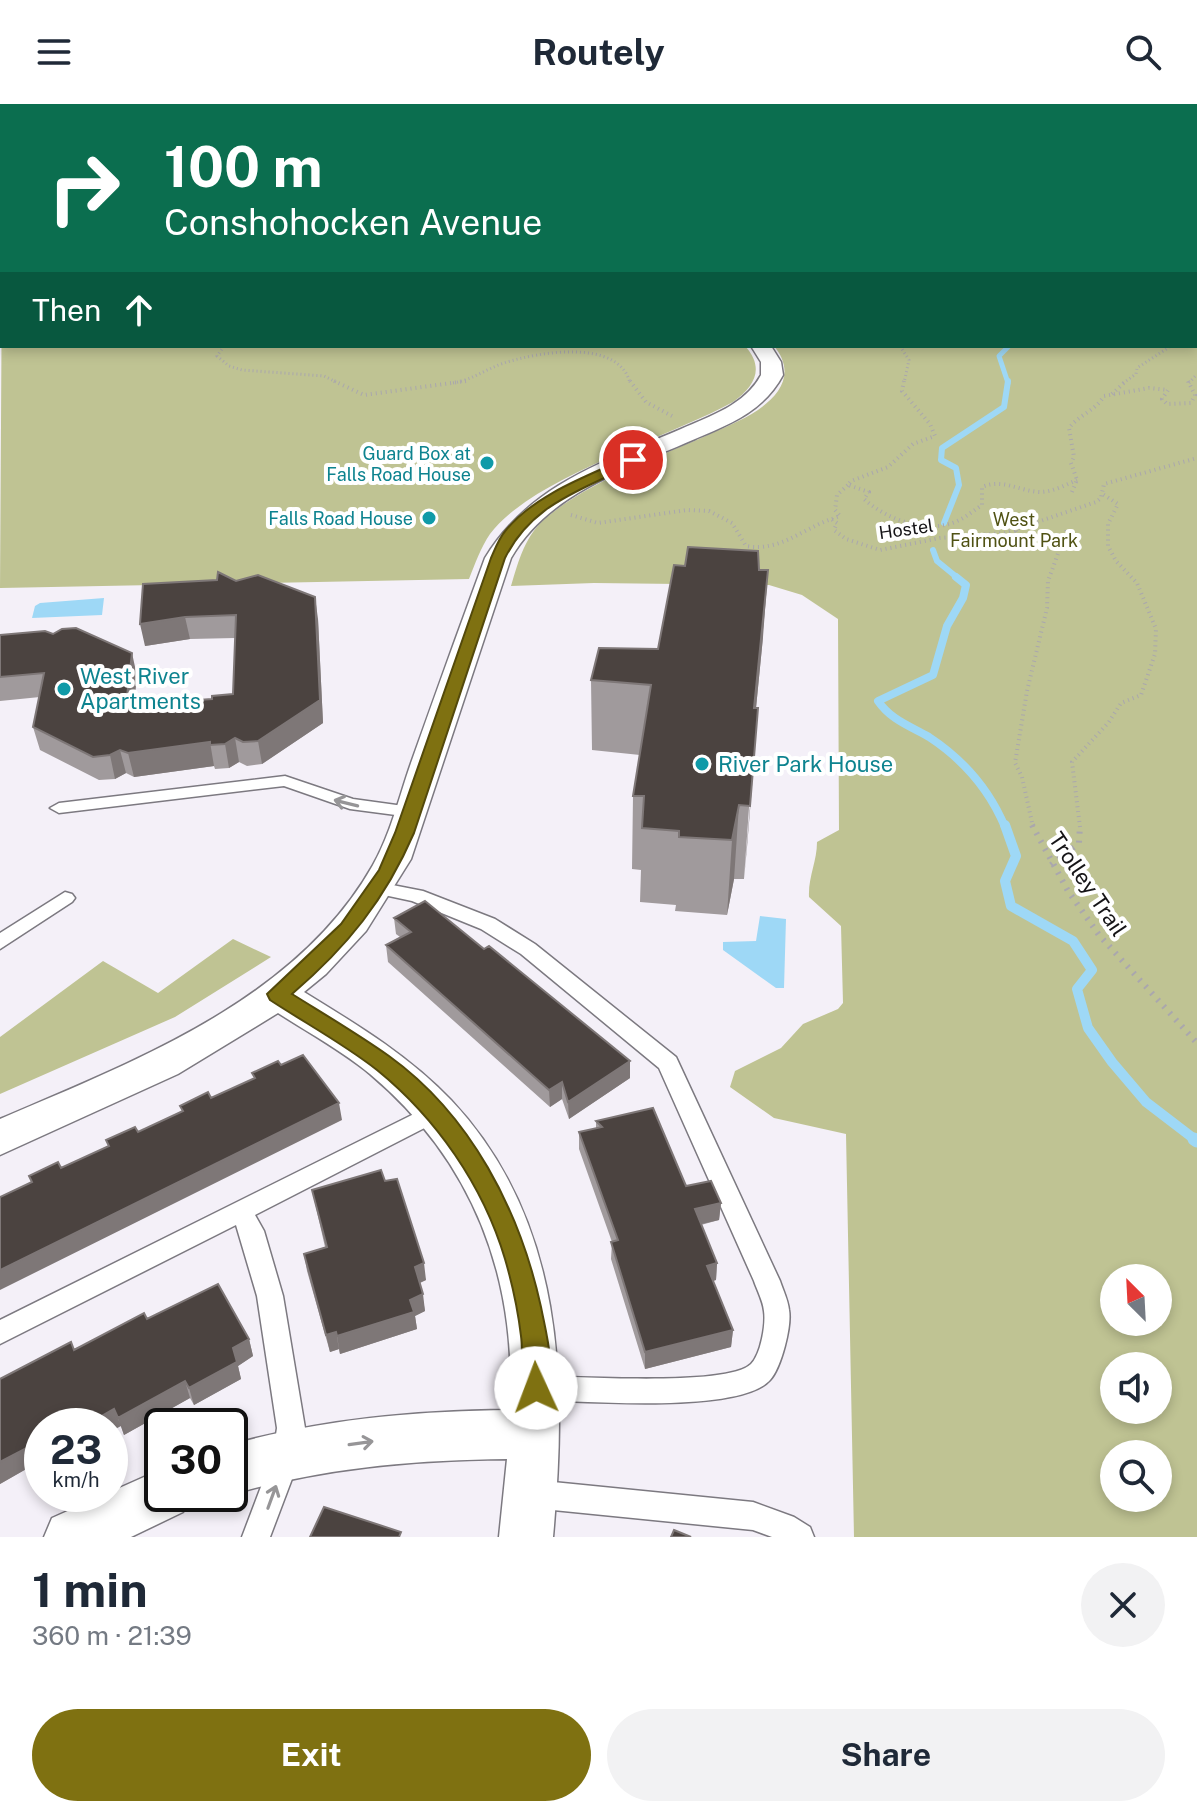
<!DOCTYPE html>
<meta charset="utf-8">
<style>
:root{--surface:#fff;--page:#f2f2f3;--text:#1f2937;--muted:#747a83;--accent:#7f7111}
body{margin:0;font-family:"Public Sans",sans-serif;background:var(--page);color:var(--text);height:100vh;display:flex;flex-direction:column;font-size:30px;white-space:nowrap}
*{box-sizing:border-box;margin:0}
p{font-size:26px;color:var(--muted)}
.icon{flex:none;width:44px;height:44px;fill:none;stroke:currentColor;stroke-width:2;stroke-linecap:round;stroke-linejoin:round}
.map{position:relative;height:1433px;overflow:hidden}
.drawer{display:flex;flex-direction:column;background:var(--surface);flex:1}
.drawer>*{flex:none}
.banner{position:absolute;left:0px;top:0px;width:1198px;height:244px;box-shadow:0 4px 12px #0003;background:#0b6e4f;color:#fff;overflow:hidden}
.needle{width:52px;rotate:336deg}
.fabs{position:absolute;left:1100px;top:1160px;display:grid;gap:16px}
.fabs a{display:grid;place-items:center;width:72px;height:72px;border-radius:50%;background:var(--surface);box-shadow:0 4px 12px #0003;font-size:40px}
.speed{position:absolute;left:24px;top:1304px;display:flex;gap:16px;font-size:40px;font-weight:700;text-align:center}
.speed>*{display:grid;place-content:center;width:104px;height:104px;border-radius:50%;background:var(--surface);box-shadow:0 4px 12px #0003;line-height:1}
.speed small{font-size:20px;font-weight:400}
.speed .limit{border:4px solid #111;border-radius:12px;background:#fff;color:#111}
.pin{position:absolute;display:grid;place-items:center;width:68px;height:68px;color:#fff;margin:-34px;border:4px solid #fff;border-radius:50%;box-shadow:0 2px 8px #0007}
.me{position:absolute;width:88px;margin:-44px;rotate:358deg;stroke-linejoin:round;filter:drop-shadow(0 0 6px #0008)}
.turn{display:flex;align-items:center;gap:28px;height:168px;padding:0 32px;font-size:36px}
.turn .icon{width:104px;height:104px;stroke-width:2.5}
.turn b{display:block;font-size:56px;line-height:68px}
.then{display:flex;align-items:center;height:76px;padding:0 32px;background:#0003;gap:16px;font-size:30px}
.round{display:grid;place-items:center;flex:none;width:84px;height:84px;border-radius:42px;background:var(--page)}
.summary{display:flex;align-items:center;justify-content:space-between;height:136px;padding:0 32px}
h1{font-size:48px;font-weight:700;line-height:60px}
.primary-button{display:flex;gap:16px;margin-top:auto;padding:16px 32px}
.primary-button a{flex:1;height:92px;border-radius:48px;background:var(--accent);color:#fff;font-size:32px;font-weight:700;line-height:92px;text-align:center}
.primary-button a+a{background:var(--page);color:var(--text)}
header{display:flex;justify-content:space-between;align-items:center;height:104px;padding:0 32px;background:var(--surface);font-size:36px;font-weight:700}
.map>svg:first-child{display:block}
.green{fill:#bfc393;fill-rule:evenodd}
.water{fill:#9ed8f6}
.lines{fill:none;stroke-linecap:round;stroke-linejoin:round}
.stream-far4{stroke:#9ed8f6;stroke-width:5}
.stream-far3{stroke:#9ed8f6;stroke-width:6}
.stream-far2{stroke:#9ed8f6;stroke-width:8}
.stream-far1{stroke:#9ed8f6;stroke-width:10}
.stream{stroke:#9ed8f6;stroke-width:13}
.service-casing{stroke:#7c7980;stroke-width:3}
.minor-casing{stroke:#7c7980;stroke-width:3}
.secondary-casing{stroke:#7c7980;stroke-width:3}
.motorway-casing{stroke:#599478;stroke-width:3}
.path-far2{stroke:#aaa7ad;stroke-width:3;stroke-dasharray:1 3;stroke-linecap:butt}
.path-far1{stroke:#aaa7ad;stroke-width:4;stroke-dasharray:1 4;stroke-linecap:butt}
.path{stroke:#aaa7ad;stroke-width:6;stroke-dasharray:2 7;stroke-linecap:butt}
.service{fill:#fff;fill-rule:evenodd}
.minor{fill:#fff;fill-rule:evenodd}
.secondary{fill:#d8f4e6;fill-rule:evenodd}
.motorway{fill:#7ed9ac;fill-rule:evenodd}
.wall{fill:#a09a9c}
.shaded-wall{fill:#7e7777}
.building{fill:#4b4340;stroke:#7e7777;stroke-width:2}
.oneway{stroke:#969597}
.route{fill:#7f7111;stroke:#53490b;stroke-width:2}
.culture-dot{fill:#0f9aa8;stroke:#fff;stroke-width:3}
.labels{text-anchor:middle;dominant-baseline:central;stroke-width:8;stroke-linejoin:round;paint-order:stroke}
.far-culture-label{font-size:18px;fill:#0d838f;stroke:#fff;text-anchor:end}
.far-park-label{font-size:18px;fill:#505214;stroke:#fff}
.far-street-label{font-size:18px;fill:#151417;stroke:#fff}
.culture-label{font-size:22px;fill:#0d838f;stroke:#fff;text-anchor:start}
.street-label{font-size:22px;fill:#151417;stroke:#fff}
</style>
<header><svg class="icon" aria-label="menu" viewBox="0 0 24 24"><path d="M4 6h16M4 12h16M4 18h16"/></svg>Routely<svg class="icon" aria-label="search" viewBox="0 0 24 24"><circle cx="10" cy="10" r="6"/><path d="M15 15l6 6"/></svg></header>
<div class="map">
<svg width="1197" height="1433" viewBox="0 0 1197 1433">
<rect width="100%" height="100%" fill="#f4f0f8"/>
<path class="green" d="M2,156V242H745C765,264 755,282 733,298C668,334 533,373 490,430C481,443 475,460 469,475L0,484Z
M1197,200V1433H854L846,1030L774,1014L730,983L735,967L781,944L803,920L838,905L843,899L841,822L809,793C808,773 817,758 817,738L839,726L838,515L802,491L769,481L594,479L511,482C519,456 525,431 547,413C591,376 660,353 712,329C734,319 763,308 778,287C789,271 785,255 774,242H1196ZM1114,1174H1158V1218H1114ZM1114,1262H1158V1306H1114ZM1114,1350H1158V1394H1114Z
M233,835L271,853L175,913L0,990V933L103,857L158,889Z"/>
<path class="water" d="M0,0H1197V34L1196,2H2L0,37Z
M104,494L102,511L32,514L35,502L40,499Z
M760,812L786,815L784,884H776L723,846V838L756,837Z"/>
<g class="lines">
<path class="stream-far4" d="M1008,279L999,252L1009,242"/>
<path class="stream-far3" d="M944,419L959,381L956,364L941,356L942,344L1004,303L1008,277
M933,446L937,457L959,475"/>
<path class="stream-far2" d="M956,473L966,481L963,494L947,522L933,571L878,597C891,616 910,622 929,633C964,656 989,685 1005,723"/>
<path class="stream-far1" d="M1005,721L1016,752L1005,777L1011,802L1073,837L1092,866L1077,885L1088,924L1112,958L1146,998L1197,1037"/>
<path class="stream" d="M1194,1035L1197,1037"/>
<defs>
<path id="service" d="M285,672L353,695L411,703L420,708L411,713L350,705L284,682L59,709L50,704L59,699Z
M377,778L423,787L495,815L535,840L676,953L780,1177C783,1186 788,1196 789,1206C792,1222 781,1264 770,1276C740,1310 583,1297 536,1296L527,1293L523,1284L527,1275L536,1272C574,1272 728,1283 751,1260C761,1250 766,1220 764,1207C763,1197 757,1186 754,1177L659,964L521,850L481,825L412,797L370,788L367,784Z
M65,788L72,790L75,794L72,798L0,845V829Z
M436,999L444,1002L447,1008L444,1014L255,1111L264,1127L283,1192L305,1324L301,1351L270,1433H242L273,1351L277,1324L257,1192L236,1121L0,1240V1216Z
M533,1376L753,1398L794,1413L810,1423L814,1433H772L753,1426L533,1404L523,1400L519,1390L523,1380Z"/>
<path id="minor" d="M751,242H771L781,258L783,271C764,307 730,320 695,335C629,364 549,388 511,454L411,755L366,827L326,870L304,888C356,920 408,951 451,996C565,1117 567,1278 553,1433H499L507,1355C413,1356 321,1364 230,1391L227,1390H230V1341C322,1315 415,1307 510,1306C517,1172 473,1057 370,970C342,947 309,929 278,909L178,970L0,1051V1015C135,957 297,896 373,761C391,729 399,693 411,659C435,591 460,522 485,454C530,380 606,357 681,325C710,312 745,301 761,271V258Z
M162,1365V1390H191L183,1408L131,1433H44L52,1414Z"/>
<path id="secondary" d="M880,0H898L899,2H881Z
M1196,45H1197V57H1196Z
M0,146H2V160H0Z"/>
<path id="motorway" d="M0,91H2V103H0Z
M1196,111H1197V125L1196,124Z
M0,127H2V141H0Z
M1196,142H1197V156H1196Z
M1196,187H1197V201H1196Z"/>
</defs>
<use href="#service" class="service-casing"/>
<use href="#minor" class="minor-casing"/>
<use href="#secondary" class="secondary-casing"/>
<use href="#motorway" class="motorway-casing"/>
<path class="path-far2" d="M224,242L217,252L229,262L242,266L324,272L338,279
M900,242L909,256L904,279
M453,279C472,276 486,265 504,259C538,248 619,234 630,279
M1123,279L1136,270L1137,264L1171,242
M1189,279L1197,270"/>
<path class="path-far1" d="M334,277L364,291L466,277
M630,277L646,298L672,312
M904,277L902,287L930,320L935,332L913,340L888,363L851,377L848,381L869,388L864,395C886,415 925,430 955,418C965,414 973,407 982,401V383C1003,374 1018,387 1040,388C1053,388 1065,381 1077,376
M1112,290L1126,277
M1072,388L1077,376L1071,359L1074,353L1069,324C1079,311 1095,307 1104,292L1149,284L1168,286L1162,295L1167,300L1191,299L1195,291L1188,277
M571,411L598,419L687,406L709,407L732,419L746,442C779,448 801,426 831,415L837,419L834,426L846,435L880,446L940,434L1005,429L1096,398L1101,394L1104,380L1197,354
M832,415L840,412L835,406L837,391L848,381
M1016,427L1026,442L1042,441L1066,433
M1033,723L1022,673L1015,659L1027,587L1047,504L1048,477L1067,425
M1080,723L1072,658L1109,618L1121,599L1141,591L1155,550L1156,525L1137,479L1116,457L1108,442V420L1118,400L1101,389"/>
<path class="path" d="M1032,721L1068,787L1099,831L1197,939
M1051,761L1079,739L1080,721"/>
<use href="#service" class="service"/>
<use href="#minor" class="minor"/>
<use href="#secondary" class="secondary"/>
<use href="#motorway" class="motorway"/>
</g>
<path class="wall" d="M143,480L318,515L323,619L262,660L247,662L239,658L229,664L215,665L214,662L134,673L126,669L115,675L99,676L40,646L33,623L40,593L0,597V531L137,572L134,600L212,595L233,590L235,534L190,535L145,542Z
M763,533L756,604L744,775H734L727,811L675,807L676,801L640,798L641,766L632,765L633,692L640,651L592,646L591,576Z
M394,814L630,974L569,1015L562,995L550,1003L388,858L386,841L400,833L396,830Z
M596,1017L686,1082L721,1099L719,1116L701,1121L717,1159L716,1176L713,1177L733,1226L731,1243L645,1265L611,1155L612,1138L579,1045V1028L596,1024Z
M385,1077L426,1176L420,1179L425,1207L415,1212L417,1225L340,1250L339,1245L330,1248L307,1167L304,1150L325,1143L312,1086Z
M147,1215L249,1235L253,1252L238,1262L241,1275L194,1301L190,1294L124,1331L121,1322H42V1356L0,1380V1275Z"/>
<path class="shaded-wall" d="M768,466L763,533L749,675L754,604Z
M315,493L318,515L323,619L262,660L258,637Z
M185,513L190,535L145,542L140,520Z
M132,549L137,572L131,624L126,601Z
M235,634L239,658L229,664L225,640Z
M210,638L214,662L134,673L128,649Z
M120,646L126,669L115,675L110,651Z
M753,670L747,743L744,775L750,702Z
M739,701L734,775L727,811L732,736Z
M630,957V974L569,1015L568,998Z
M562,978V995L550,1003L549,986Z
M339,999L342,1016L0,1186V1166Z
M721,1099L719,1116L693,1122L695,1105Z
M424,1159L426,1176L417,1180L415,1163Z
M717,1159L716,1176L705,1179L707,1162Z
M423,1190L425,1207L415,1212L417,1225L340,1250L337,1232Z
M733,1226L731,1243L645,1265V1248Z
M336,1228L339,1245L330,1248L326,1231Z
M249,1235L253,1252L238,1262L241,1275L194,1301L189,1284L233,1244Z
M185,1277L190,1294L124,1331L118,1314Z
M114,1305L121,1322L110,1328V1322H84Z
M38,1338L42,1346V1356L0,1380V1358Z"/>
<path class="building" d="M688,443L758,447L759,466H768L754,604H758L750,702L739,701L732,736L679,733V727L642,724L644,692H633L651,581L591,576L599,544L658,545L674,461L685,462Z
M218,468L236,477L258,471L315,493L320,596L258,637L243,638L235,634L225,640L210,641V638L128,649L120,646L110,651L93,653L33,623L44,569L0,573V531L45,527L53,530L62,525L76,524L132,549L126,601L212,595V592L233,590L236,511L185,513L140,520L143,480L217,476Z
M425,797L484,845L489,842L630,957L568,998L562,978L549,986L386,841L411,828L394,814Z
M303,951L339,999L0,1166V1093L32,1078L29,1072L58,1058L61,1064L109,1042L106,1036L135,1023L138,1028L183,1007L180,1002L208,988L211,994L255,974L252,969L278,957L281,961Z
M653,1004L686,1082L711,1077L721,1099L695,1105L717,1159L707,1162L733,1226L645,1248L611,1138L618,1136L579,1028L602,1023L596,1017Z
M381,1066L385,1077L397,1075L424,1159L415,1163L423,1190L410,1196L414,1208L337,1232L336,1228L326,1231L304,1150L327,1143L312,1086Z
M218,1180L249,1235L233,1244L237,1258L189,1284L185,1277L118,1314L114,1305L84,1322H42V1345L38,1338L0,1358V1275L71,1238L74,1246L144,1209L147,1215Z
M324,1403L401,1428L399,1433H310Z
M674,1426L691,1433H671Z"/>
<defs><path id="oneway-shaft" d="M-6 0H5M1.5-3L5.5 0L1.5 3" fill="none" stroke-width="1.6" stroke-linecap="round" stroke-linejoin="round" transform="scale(2)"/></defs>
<g class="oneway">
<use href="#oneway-shaft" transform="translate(346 699) rotate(-166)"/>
<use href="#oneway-shaft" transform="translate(361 1339) rotate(-8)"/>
<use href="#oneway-shaft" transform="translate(272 1393) rotate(-70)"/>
</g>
<path class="route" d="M629,353L640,356C629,365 613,370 600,376C559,395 526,412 505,454L414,729C385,796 347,843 292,890C324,910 358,930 389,952C471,1011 520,1107 541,1203C546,1229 557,1267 545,1292L536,1296L526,1292C518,1274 524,1252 521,1232C518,1207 512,1179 505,1155C483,1081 436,1014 377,966C344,940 305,919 270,896L267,890L341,820L379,766L395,729L491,454C495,445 499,434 506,426C536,390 587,372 629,353Z"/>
<g class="culture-dot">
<circle cx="487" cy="359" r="8"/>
<circle cx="429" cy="414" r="8"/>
<circle cx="64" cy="585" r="8"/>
<circle cx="702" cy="660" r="8"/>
</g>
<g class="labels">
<g class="far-culture-label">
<text x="471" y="349">Guard Box at<tspan x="471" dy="21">Falls Road House</tspan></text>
<text x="413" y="414">Falls Road House</text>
</g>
<g class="far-park-label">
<text x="1014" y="415">West<tspan x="1014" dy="21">Fairmount Park</tspan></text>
</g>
<g class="far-street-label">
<text transform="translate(906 425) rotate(-8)">Hostel</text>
</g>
<g class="culture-label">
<text x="80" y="572">West River<tspan x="80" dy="25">Apartments</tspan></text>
<text x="718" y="660">River Park House</text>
</g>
<g class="street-label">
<text transform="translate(1088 780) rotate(56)">Trolley Trail</text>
</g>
</g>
</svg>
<div class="fabs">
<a><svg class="needle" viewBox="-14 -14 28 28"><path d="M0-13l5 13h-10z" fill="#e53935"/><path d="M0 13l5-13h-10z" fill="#747a83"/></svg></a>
<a><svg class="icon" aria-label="sound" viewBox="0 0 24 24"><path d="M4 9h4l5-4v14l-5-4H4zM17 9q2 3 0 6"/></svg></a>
<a><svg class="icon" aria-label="search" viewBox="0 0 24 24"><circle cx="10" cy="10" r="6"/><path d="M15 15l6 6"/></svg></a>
</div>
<div class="speed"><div>23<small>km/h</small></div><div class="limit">30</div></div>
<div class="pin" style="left:633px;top:356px;background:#d93025"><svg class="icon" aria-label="arrive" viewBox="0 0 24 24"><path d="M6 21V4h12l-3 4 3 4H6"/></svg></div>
<svg class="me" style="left:536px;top:1284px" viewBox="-20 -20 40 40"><circle r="19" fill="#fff"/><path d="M0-13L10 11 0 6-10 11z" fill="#7f7111"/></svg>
<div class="banner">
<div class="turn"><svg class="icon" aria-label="right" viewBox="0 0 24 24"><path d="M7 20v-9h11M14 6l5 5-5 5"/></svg><div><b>100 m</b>Conshohocken Avenue</div></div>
<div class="then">Then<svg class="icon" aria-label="ahead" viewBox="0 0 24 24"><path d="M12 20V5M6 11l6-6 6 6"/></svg></div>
</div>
</div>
<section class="drawer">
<div class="summary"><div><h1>1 min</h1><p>360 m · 21:39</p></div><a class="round"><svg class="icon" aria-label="close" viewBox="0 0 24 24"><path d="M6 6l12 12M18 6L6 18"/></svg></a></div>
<div class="primary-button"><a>Exit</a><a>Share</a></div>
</section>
